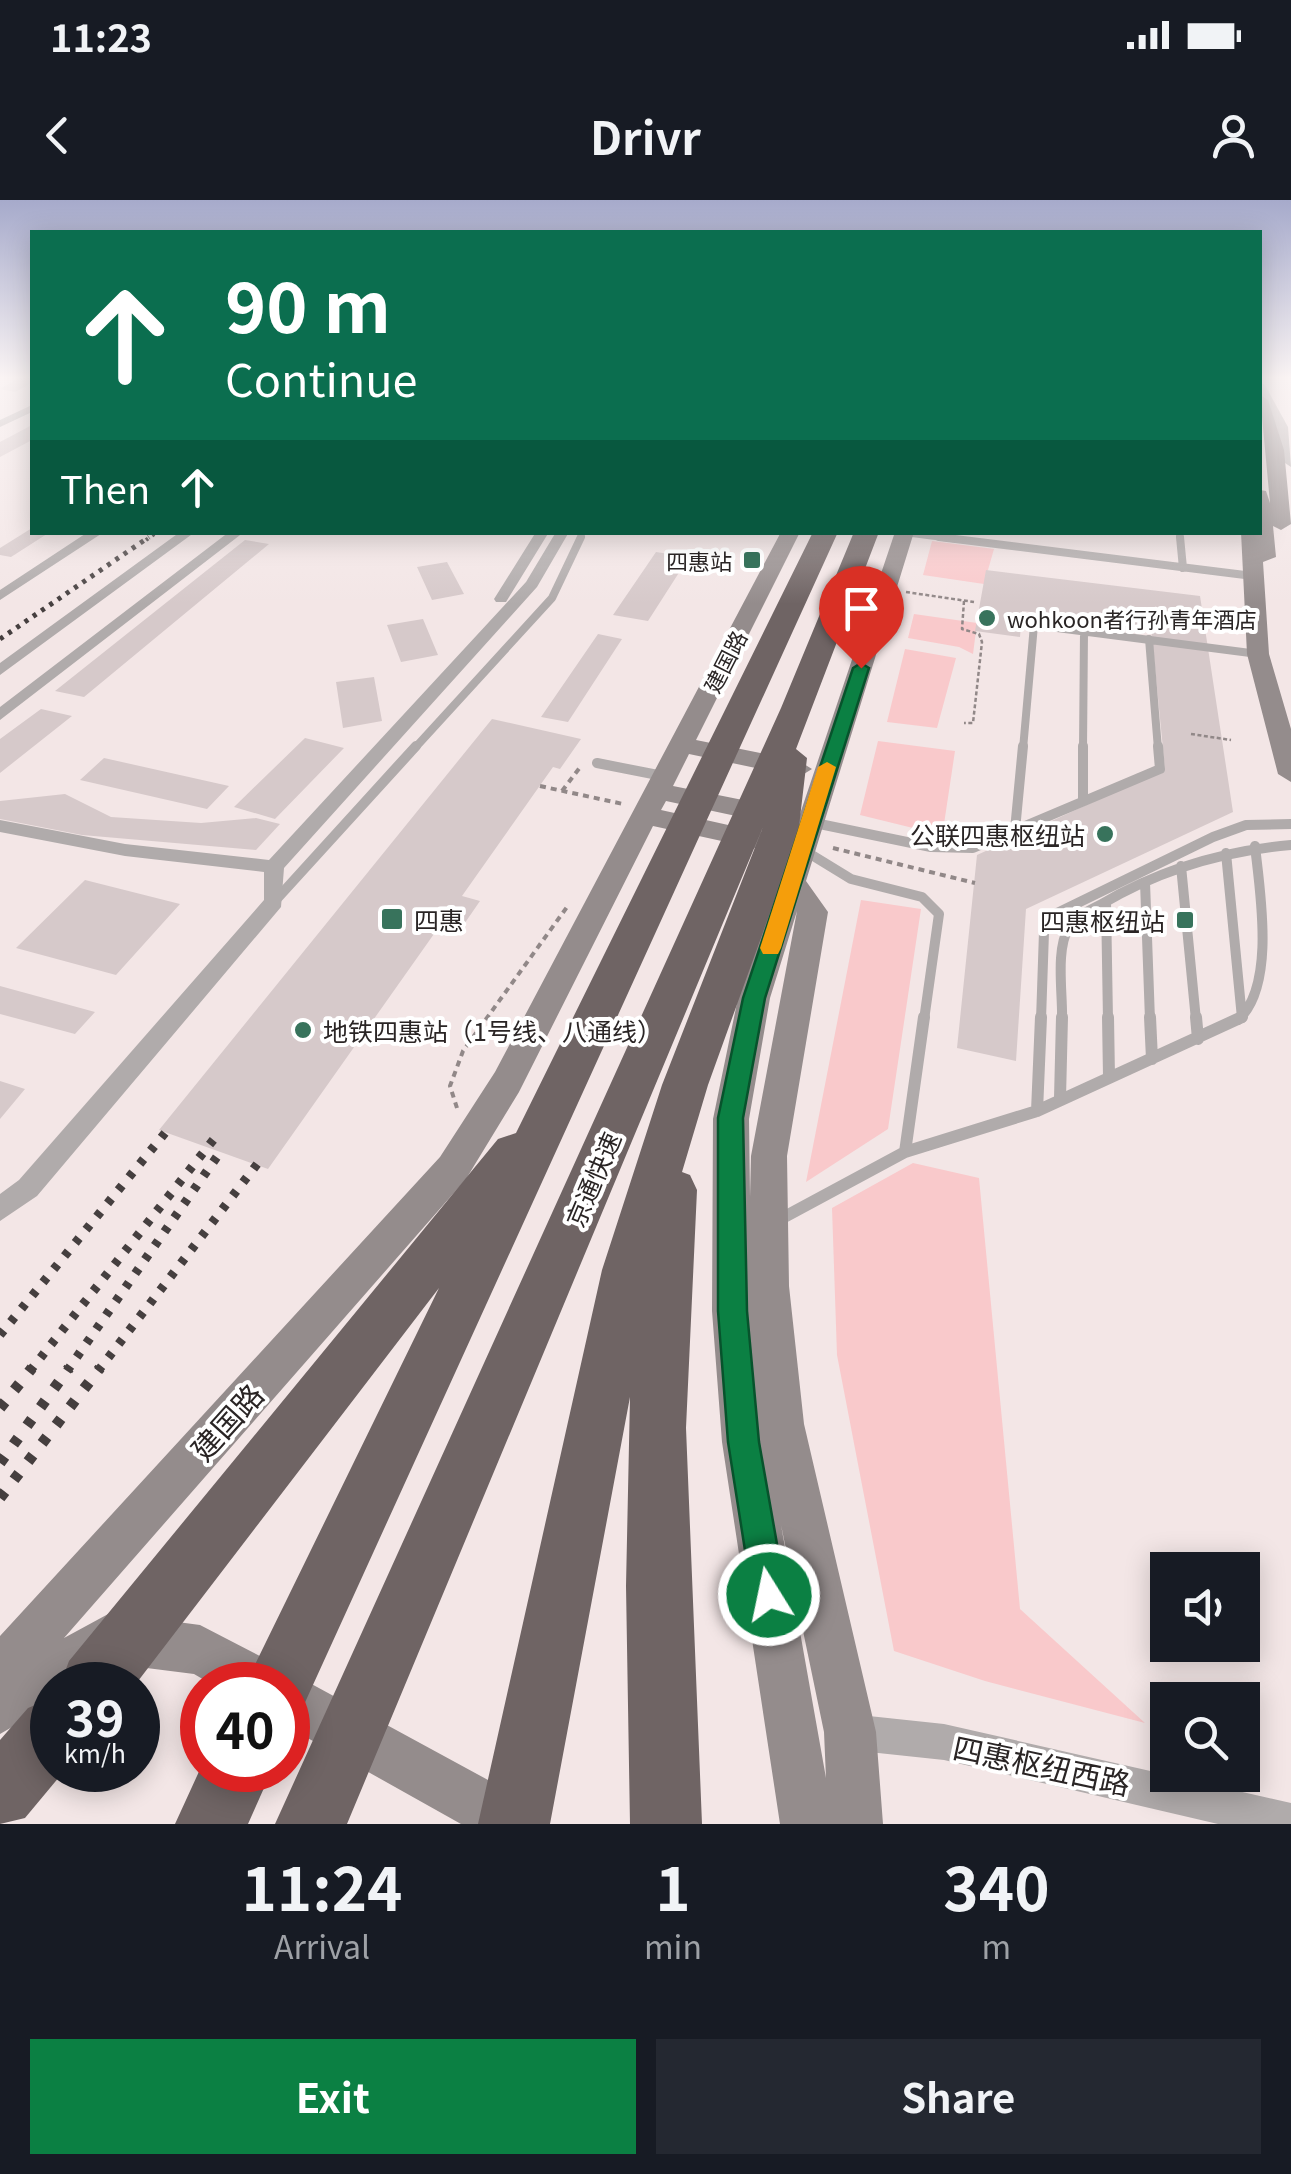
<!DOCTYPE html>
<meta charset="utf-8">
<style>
:root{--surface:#171b24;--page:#242831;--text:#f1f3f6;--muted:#9ea1a6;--accent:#0b8043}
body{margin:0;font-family:Georgia,"Noto Sans SC",serif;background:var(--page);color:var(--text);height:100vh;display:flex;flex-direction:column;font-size:38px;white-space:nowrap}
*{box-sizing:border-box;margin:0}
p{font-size:32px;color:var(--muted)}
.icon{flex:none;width:55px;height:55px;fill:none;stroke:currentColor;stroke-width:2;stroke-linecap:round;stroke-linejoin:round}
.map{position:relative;height:1624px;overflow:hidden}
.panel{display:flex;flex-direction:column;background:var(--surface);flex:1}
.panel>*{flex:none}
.banner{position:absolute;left:30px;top:30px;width:1232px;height:305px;border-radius:0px;box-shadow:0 5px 25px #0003;background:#0b6e4f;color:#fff;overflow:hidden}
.fabs{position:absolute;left:1150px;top:1352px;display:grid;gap:20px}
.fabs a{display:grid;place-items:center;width:110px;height:110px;border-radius:0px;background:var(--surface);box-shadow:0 5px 25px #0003;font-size:50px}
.speed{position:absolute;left:30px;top:1462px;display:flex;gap:20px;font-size:50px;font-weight:700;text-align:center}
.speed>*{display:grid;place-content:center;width:130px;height:130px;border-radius:50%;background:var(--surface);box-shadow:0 5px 25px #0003;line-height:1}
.speed small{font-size:25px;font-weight:400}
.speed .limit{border:15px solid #d22;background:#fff;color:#111}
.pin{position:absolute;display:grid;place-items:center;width:85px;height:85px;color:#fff;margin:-102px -42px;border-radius:50% 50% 50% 0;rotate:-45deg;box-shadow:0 0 10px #0007}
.pin .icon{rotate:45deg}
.me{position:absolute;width:110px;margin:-55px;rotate:350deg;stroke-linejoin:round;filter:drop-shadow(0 0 8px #0008)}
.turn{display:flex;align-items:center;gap:35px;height:210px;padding:0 30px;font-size:45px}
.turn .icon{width:130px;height:130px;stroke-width:2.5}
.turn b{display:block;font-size:70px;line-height:85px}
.then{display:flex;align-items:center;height:95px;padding:0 30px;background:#0003;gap:20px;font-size:38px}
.eta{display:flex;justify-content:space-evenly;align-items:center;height:170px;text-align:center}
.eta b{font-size:60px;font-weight:700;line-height:70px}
.action{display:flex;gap:20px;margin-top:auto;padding:20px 30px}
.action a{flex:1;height:115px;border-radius:0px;background:var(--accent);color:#fff;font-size:40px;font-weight:700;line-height:115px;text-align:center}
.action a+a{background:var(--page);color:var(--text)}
.status{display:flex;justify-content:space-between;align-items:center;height:70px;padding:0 50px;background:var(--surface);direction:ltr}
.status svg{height:28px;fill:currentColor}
header{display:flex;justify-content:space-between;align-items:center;height:130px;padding:0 30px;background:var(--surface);font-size:45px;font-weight:700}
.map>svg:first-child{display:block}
.green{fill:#f9c9cb}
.building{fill:#d6c9ca}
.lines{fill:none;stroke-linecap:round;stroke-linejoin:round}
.path-far1{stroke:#918888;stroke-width:2.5;stroke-dasharray:4 2.5;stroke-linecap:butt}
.path{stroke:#918888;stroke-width:4;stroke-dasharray:6 5;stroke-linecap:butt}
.lane-far3{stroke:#b0abab;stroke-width:6}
.lane-far2{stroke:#b0abab;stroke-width:8}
.lane-far1{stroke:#b0abab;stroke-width:10}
.lane{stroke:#b0abab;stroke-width:12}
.street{fill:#b0abab;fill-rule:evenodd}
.secondary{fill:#948c8c;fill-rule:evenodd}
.highway{fill:#6f6464;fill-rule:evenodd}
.rail-far3{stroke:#453f3f;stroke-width:4;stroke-dasharray:2.5 5;stroke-linecap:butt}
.rail-far2{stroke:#453f3f;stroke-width:5;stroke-dasharray:4 6;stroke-linecap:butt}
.rail-far1{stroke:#453f3f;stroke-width:9;stroke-dasharray:6 11;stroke-linecap:butt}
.rail{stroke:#453f3f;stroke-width:11;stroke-dasharray:8 15;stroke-linecap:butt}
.route{fill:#0b8043;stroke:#07532c;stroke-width:2.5}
.slow{fill:#f59e0b}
.poi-dot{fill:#38735c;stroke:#fff;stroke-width:4}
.labels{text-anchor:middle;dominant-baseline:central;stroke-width:8;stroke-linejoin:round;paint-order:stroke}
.far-poi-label{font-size:22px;fill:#2a2525;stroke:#fff;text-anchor:end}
.far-street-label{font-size:22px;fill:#2a2525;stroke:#fff}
.poi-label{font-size:25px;fill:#2a2525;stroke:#fff;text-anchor:end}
.street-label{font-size:25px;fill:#2a2525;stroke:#fff}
.near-street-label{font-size:30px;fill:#2a2525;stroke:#fff}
</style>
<div class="status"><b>11:23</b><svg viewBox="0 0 49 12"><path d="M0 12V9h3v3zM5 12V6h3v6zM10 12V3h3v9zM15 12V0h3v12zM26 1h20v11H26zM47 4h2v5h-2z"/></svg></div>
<header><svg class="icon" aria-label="back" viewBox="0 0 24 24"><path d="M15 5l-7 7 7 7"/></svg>Drivr<svg class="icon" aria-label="person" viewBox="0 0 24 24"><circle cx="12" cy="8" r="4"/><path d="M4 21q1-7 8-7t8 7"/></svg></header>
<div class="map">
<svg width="1291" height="1624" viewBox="0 0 1291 1624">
<rect width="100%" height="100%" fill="#f3e6e6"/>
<path class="green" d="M932,341L994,349L984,384L923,375Z
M914,414L977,423L973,454L959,447L908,438Z
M905,449L956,458L937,528L887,522Z
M878,541L955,551L944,624L913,628L860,615Z
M861,700L921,709L888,929L806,982Z
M913,963L979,978L1020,1409L1145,1523L985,1481L894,1451L837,1155L832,1008Z"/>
<path class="building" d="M20,177H32V183L15,192L0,189Z
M32,225V240L0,257V242Z
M32,328V332H50L11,357L0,355V348Z
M245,340L269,344L84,497L55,491Z
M656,352L689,357L648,421L613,415Z
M447,362L464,394L432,400L417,367Z
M986,370L1200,396L1233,612L1026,709L1016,861L957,848L977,655L1165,569L1151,427L1022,411L1020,437L975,431Z
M423,419L438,455L401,462L387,425Z
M598,434L622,439L568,522L541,517Z
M374,477L382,521L343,528L336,482Z
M41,509L72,516L0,573V539Z
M492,519L581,539L560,569L553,567L462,696L480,701L460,730L441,724L268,969L159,930Z
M305,538L344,548L275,619L234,607Z
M104,558L229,586L207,609L80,580Z
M65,594L111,617L201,623L256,618L280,624L256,650L82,635L0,619V601Z
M85,680L180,704L116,775L16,748Z
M0,786L95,812L75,834L0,814Z
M0,881L25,889L0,919Z"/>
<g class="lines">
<path class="path-far1" d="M906,392L974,402
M964,401L962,429L979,434L982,442L973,523H964
M1191,534L1231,540"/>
<path class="path" d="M540,586L623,604
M562,591L581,566
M833,648L975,683
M457,908L450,886L463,851L567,707"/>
<path class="lane-far3" d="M1179,332L1180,340
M904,333L959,340
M579,340L583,332"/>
<path class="lane-far2" d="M939,337L1253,376
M1180,337L1183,368
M1149,439L1158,549
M414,549L552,398L581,337
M1023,549L1034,425L1258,454
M1083,549L1084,431"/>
<path class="lane-far1" d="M597,563L663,576
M1083,601V546
M810,622L931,647L973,648L1160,569L1158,546
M1015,630L1023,546
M802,649L851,679L922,697L939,714L924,820
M1226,653L1242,818
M1181,666L1196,820
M1145,682L1150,820
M274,702L416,546
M1106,702L1108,820
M1041,820L1044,732L1051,716L1213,637L1246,625L1291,624
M1062,820C1063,794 1055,750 1069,727C1074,718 1090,710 1100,705C1159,670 1222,651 1291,645
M1238,820C1276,786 1260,692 1255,646"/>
<path class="lane" d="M1108,817L1109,877
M1150,817L1152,859
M1196,817L1198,839
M1060,898L1062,817
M1037,911L1041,817
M905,952L1037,911L1242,817
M775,1022L905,952L924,817"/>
<path class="street" d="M1260,182L1265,185L1288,227L1291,267L1285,263L1276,227L1260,195Z
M32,205V212L0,227V220Z
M88,332H104L0,400V390Z
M180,332H195L0,475V463Z
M229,332H244L0,520V507Z
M536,332H549L506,402H496L494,399Z
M556,332H569L537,387L284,668L281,707L37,996L0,1021V994L19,980L264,700V672L125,656L0,632V620L125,644L269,660L526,382Z
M850,1514L944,1524L1291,1603V1624H1218L944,1560L850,1550L837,1545L832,1532L837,1519Z"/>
<path class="secondary" d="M1260,195L1268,200L1284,250L1291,324L1281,330L1273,326L1276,357L1263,362L1269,454L1291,529V582L1278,574L1247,454L1241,332H1260V290L1266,291L1270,303Z
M781,332H800L696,540L799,561L812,569L799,577L689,554L673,586L778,607L792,616L778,625L666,601L661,610L778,636L782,642L778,648L768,651L653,626L519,892L466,979L64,1438L110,1413L200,1425L281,1467L284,1475L306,1481L534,1605L542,1624H461L288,1527V1485H213L194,1474L115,1464L82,1485H52V1504L0,1534V1436L440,957L495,872Z
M895,332H914L806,681L828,712L787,956L789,1086L804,1224L876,1532L883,1624H780L722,1242L712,1111L713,919L738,798ZM797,711L751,956L750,997L749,919L770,798ZM781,1325L824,1532L826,1578Z"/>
<path class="highway" d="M813,332H838L302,1509L288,1514V1485H245L439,1088L135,1485H60L69,1461L498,939L516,933Z
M854,332H879L796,549L807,558L798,635L708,885L682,972L690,975L697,990L686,1228L702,1624H630L626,1386L630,1197L550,1624H478L602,1070L662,885L763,627L347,1624H275L781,508Z
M52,1498V1570H65L25,1618L0,1624V1540L28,1508Z
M202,1565V1570H272L248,1624H175Z"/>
<path class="rail-far3" d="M146,340L157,332"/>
<path class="rail-far2" d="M0,439L149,337"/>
<path class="rail-far1" d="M0,1135L165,933
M30,1171L214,939
M67,1171L221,951
M98,1171L258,963"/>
<path class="rail" d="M0,1208L32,1168
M0,1263L69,1168
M0,1298L100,1168"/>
</g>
<linearGradient id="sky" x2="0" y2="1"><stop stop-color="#a6aacb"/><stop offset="0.44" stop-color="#faf4f4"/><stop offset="1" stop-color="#faf4f4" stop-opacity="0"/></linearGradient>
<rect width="1291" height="404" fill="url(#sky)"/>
<path class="route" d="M861,463L869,468L765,798L743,918L747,1111L759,1242L786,1395L781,1407L769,1412L757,1407L752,1395L728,1242L718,1111V918L743,798L853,468Z"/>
<path class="slow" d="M827,562L836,567L781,748L778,754H763L760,748L818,567Z"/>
<g class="poi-dot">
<rect x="742" y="350" width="20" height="20" rx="5"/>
<circle cx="987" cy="418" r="10"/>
<circle cx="1105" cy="634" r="10"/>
<rect x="380" y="707" width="24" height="24" rx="5"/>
<rect x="1175" y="710" width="20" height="20" rx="5"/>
<circle cx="303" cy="830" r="10"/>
</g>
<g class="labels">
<g class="far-poi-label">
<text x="732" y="360">四惠站</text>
<text x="1007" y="418" text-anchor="start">wohkoon者行孙青年酒店</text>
</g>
<g class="far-street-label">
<text transform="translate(724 461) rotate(-63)">建国路</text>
</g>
<g class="poi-label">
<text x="1085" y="634">公联四惠枢纽站</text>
<text x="414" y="719" text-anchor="start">四惠</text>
<text x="1165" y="720">四惠枢纽站</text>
<text x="323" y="830" text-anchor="start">地铁四惠站（1号线、八通线）</text>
</g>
<g class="street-label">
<text transform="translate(592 979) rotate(-67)">京通快速</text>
</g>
<g class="near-street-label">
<text transform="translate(226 1221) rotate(-48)">建国路</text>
<text transform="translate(1042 1564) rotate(12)">四惠枢纽西路</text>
</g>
</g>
</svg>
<div class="fabs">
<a><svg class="icon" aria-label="sound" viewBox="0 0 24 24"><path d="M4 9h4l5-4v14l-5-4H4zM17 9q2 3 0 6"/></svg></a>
<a><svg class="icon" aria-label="search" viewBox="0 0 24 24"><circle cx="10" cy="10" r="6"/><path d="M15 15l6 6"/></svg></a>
</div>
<div class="speed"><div>39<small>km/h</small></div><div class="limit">40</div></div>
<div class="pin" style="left:861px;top:468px;background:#d93025"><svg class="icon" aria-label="arrive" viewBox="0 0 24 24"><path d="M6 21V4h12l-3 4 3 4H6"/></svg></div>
<svg class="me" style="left:769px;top:1395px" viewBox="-20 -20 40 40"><circle r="17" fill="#0b8043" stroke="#fff" stroke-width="3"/><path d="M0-11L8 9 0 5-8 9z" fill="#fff"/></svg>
<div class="banner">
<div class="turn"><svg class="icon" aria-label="ahead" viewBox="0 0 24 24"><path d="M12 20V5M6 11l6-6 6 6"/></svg><div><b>90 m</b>Continue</div></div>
<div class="then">Then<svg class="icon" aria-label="ahead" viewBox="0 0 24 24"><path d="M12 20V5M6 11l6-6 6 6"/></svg></div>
</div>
</div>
<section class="panel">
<div class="eta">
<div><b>11:24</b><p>Arrival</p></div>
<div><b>1</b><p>min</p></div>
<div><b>340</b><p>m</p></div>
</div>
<div class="action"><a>Exit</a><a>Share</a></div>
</section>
